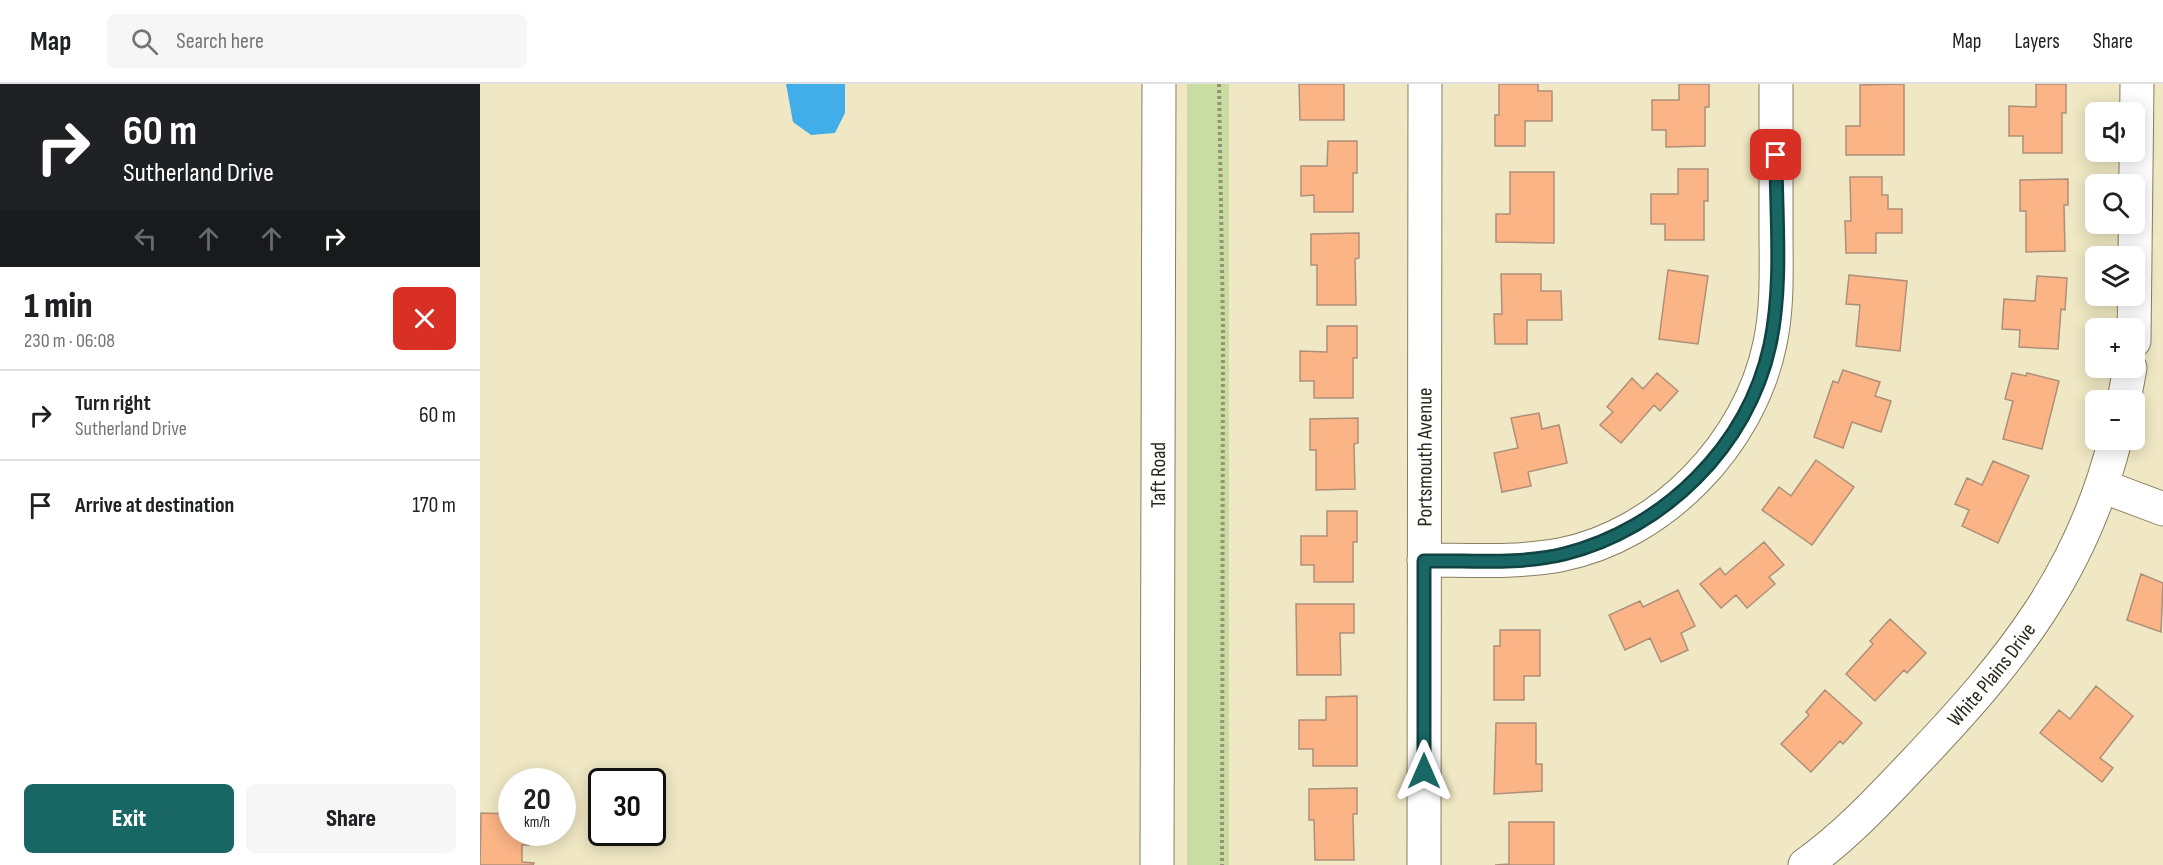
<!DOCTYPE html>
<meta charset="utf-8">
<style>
:root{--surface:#fff;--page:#f6f6f6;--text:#202124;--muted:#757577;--line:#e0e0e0;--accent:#196764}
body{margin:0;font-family:"Sofia Sans Condensed",sans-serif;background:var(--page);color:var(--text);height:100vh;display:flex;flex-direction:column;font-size:22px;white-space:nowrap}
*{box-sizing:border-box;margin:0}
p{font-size:20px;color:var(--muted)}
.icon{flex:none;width:33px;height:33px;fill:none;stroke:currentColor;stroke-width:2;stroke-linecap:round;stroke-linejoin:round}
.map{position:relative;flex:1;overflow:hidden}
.sheet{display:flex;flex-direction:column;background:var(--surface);width:480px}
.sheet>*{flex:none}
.banner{background:#202124;color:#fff;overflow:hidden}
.tools{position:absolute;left:1605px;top:18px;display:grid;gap:12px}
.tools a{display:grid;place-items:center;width:60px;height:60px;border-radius:9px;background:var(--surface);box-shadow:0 3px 15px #0003;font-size:30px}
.speed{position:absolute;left:18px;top:684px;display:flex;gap:12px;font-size:30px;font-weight:700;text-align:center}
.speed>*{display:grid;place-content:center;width:78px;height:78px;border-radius:50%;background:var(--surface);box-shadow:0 3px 15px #0003;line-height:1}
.speed small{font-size:15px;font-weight:400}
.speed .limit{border:3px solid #111;border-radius:9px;background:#fff;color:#111}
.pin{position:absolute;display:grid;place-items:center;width:51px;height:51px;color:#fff;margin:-26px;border-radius:12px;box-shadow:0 3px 9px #0006}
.me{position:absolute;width:66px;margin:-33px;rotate:0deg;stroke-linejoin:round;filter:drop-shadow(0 0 4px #0008)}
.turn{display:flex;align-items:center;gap:21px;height:126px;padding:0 24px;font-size:27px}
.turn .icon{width:78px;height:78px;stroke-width:2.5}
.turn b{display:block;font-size:42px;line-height:51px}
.lanes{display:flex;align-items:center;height:57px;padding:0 24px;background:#0003;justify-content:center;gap:30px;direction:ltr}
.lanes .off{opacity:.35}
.round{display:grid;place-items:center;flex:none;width:63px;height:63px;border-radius:9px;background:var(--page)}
.headline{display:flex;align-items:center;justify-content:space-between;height:102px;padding:0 24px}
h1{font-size:36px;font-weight:800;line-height:45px}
.primary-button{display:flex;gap:12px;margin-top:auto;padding:12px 24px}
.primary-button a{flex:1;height:69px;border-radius:9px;background:var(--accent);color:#fff;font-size:24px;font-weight:800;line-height:69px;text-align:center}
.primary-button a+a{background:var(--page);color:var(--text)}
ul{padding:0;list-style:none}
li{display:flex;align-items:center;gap:18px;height:90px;padding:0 24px;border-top:2px solid var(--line)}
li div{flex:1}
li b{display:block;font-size:22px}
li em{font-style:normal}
header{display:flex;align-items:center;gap:36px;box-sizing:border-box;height:84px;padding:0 30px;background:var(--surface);border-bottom:2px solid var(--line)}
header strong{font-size:28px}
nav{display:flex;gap:33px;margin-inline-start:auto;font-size:21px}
.search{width:420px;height:54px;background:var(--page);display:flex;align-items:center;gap:15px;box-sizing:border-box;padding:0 21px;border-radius:9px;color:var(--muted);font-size:22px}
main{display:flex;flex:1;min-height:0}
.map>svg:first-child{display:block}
.green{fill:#c9dca1}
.water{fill:#42aee9}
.building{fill:#fbb485;stroke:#ae8f7a;stroke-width:1.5}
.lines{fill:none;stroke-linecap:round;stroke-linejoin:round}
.minor-casing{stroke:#877f5f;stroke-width:35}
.path{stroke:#969177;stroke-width:4;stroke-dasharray:3 3;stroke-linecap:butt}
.minor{stroke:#fff;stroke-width:33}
.route-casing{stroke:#104341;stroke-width:15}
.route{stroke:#196764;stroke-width:10}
.labels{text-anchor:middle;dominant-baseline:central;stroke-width:5;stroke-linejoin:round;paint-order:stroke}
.street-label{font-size:21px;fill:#2b281a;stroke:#fff}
</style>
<header>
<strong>Map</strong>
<div class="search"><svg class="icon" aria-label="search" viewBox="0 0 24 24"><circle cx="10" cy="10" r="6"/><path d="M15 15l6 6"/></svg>Search here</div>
<nav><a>Map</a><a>Layers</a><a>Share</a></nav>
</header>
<main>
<section class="sheet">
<div class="banner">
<div class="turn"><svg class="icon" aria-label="right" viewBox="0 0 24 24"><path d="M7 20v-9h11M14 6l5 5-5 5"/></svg><div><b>60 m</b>Sutherland Drive</div></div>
<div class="lanes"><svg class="icon off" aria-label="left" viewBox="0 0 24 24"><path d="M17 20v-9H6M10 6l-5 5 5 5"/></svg><svg class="icon off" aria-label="ahead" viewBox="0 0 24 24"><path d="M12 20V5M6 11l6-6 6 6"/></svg><svg class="icon off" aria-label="ahead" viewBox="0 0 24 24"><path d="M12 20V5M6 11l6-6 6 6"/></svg><svg class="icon" aria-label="right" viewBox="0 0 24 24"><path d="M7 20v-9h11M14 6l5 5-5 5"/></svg></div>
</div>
<div class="headline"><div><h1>1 min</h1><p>230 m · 06:08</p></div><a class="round" style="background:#d93025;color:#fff"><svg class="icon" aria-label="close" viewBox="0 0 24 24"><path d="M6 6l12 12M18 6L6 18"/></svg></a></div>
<ul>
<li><svg class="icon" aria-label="right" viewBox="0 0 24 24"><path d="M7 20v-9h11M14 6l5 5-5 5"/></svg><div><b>Turn right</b><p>Sutherland Drive</p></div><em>60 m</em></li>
<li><svg class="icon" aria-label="arrive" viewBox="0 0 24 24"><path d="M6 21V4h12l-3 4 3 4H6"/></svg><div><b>Arrive at destination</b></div><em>170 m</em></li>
</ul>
<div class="primary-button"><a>Exit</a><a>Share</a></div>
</section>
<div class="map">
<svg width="1683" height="781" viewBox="0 0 1683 781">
<rect width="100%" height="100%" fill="#f0e8c4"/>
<path class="green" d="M707,0H749V781H707Z"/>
<path class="water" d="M306,0H365V29L355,49L331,51L313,38Z"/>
<path class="building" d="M819,0H864V36H820Z
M1019,0H1058V7H1072V37H1045V62H1015V31H1019Z
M1199,0H1229V23H1225V62L1186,63V46H1172V16H1199Z
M1424,0V71H1366V42H1380V1Z
M1556,0H1586V29H1582V69H1543V52H1529V22L1556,23Z
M848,57H877V89H873V128H834V111L821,112V82H847Z
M1198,85H1228V117H1224V156H1185V140H1171V110H1198Z
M1030,88H1074V159L1016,158V130H1030Z
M1370,93H1402V111H1408V125H1422V149H1396V169H1366L1365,137H1371Z
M1588,95V121H1584L1585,167L1546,168V127H1540V96Z
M879,149V174L875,175L876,221H837V181H831V150Z
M1188,186L1228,192L1218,260L1179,255Z
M1021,190H1061V207H1081L1082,236H1047V260H1015L1014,230H1022Z
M1369,191L1427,197L1420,267L1376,262L1380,221L1366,220Z
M1557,192L1587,194L1585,226L1581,225L1578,265L1539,263L1540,246L1522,245L1524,215L1555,217Z
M847,242H877V274H873V314H834V297H820V267L847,268Z
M1363,286L1400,298L1395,312L1411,317L1401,348L1372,338L1363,364L1334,353L1353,297L1358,299Z
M1177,289L1198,307L1180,327L1174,321L1141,359L1120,341L1133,328L1127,323L1152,294L1163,305Z
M1532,289L1546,292L1547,289L1579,297L1562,365L1523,355L1533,317L1525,315Z
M1059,329L1062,345L1079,341L1087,379L1048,388L1051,402L1022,408L1014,369L1038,364L1031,334Z
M878,334V359L874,360L875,405L836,406V366H830V335Z
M1336,376L1374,403L1332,461L1282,426L1299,403L1311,412Z
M1513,377L1549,392L1518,459L1482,442L1489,426L1475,420L1487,394L1502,401Z
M847,427H877V458H873V498H834V481H821V452H847Z
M1284,458L1304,481L1289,493L1295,500L1267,524L1256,511L1241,524L1220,500L1240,484L1245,491Z
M1661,490L1683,499L1681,548L1647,536Z
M1198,506L1215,542L1201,549L1208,566L1181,578L1170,554L1145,566L1129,531L1160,517L1163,523Z
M816,520H874V549H860L861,591H817Z
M1410,535L1446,569L1427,589L1424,586L1395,617L1366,590L1393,560L1390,557Z
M1020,546H1060V592H1044V616H1014V562H1020Z
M1616,602L1653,632L1620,674L1633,684L1622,698L1560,649L1579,626L1590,635Z
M1345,606L1382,639L1363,660L1360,657L1331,688L1301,660L1329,631L1326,628Z
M877,612V682H833V665H819V636H846V613Z
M1016,639H1056V680H1062V707L1014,710Z
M877,704V730H873L874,776H835L834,736H829V705Z
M1,729L32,730V748H49V761H42V778L54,779L53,781H0Z
M1029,738H1074V781H1015L1029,780Z"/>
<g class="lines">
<defs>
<g id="minor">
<path d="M1654,257L1657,0"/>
<path d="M1644,316L1650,284"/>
<path d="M1622,402L1683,425"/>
<path d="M944,476C989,476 1036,479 1080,471C1182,451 1270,359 1290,259C1298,222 1296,183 1296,146C1296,97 1296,49 1296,0"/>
<path id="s1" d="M677,781L679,0"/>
<path id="s2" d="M944,781L945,0"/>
<path id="s3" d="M1325,781C1367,751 1402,713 1437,676C1531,577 1601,491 1635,356"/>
</g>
</defs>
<use href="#minor" class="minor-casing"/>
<path class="path" d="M739,0L743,243L742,781"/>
<use href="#minor" class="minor"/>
</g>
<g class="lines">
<defs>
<path id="route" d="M944,687V477C990,476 1039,481 1084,470C1184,445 1268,362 1290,261C1303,200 1296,133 1296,71"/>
</defs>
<use href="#route" class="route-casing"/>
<use href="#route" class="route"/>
</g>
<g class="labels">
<g class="street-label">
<text stroke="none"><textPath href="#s2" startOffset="408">Portsmouth Avenue</textPath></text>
<text stroke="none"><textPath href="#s1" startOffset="390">Taft Road</textPath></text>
<text stroke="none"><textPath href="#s3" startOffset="267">White Plains Drive</textPath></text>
</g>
</g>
</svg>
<div class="tools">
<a><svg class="icon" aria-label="sound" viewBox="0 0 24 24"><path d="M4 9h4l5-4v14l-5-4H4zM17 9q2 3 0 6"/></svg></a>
<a><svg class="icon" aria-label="search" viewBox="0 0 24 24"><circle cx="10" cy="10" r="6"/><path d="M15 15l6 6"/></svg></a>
<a><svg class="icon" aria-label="layers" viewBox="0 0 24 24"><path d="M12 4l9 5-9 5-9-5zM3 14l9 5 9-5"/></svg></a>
<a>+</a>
<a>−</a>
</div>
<div class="speed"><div>20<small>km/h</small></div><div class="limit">30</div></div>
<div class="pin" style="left:1296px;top:71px;background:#d93025"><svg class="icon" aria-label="arrive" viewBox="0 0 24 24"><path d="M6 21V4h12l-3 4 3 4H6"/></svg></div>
<svg class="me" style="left:944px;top:687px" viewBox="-20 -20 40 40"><path d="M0-17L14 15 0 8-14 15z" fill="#196764" stroke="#fff" stroke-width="4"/></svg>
</div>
</main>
